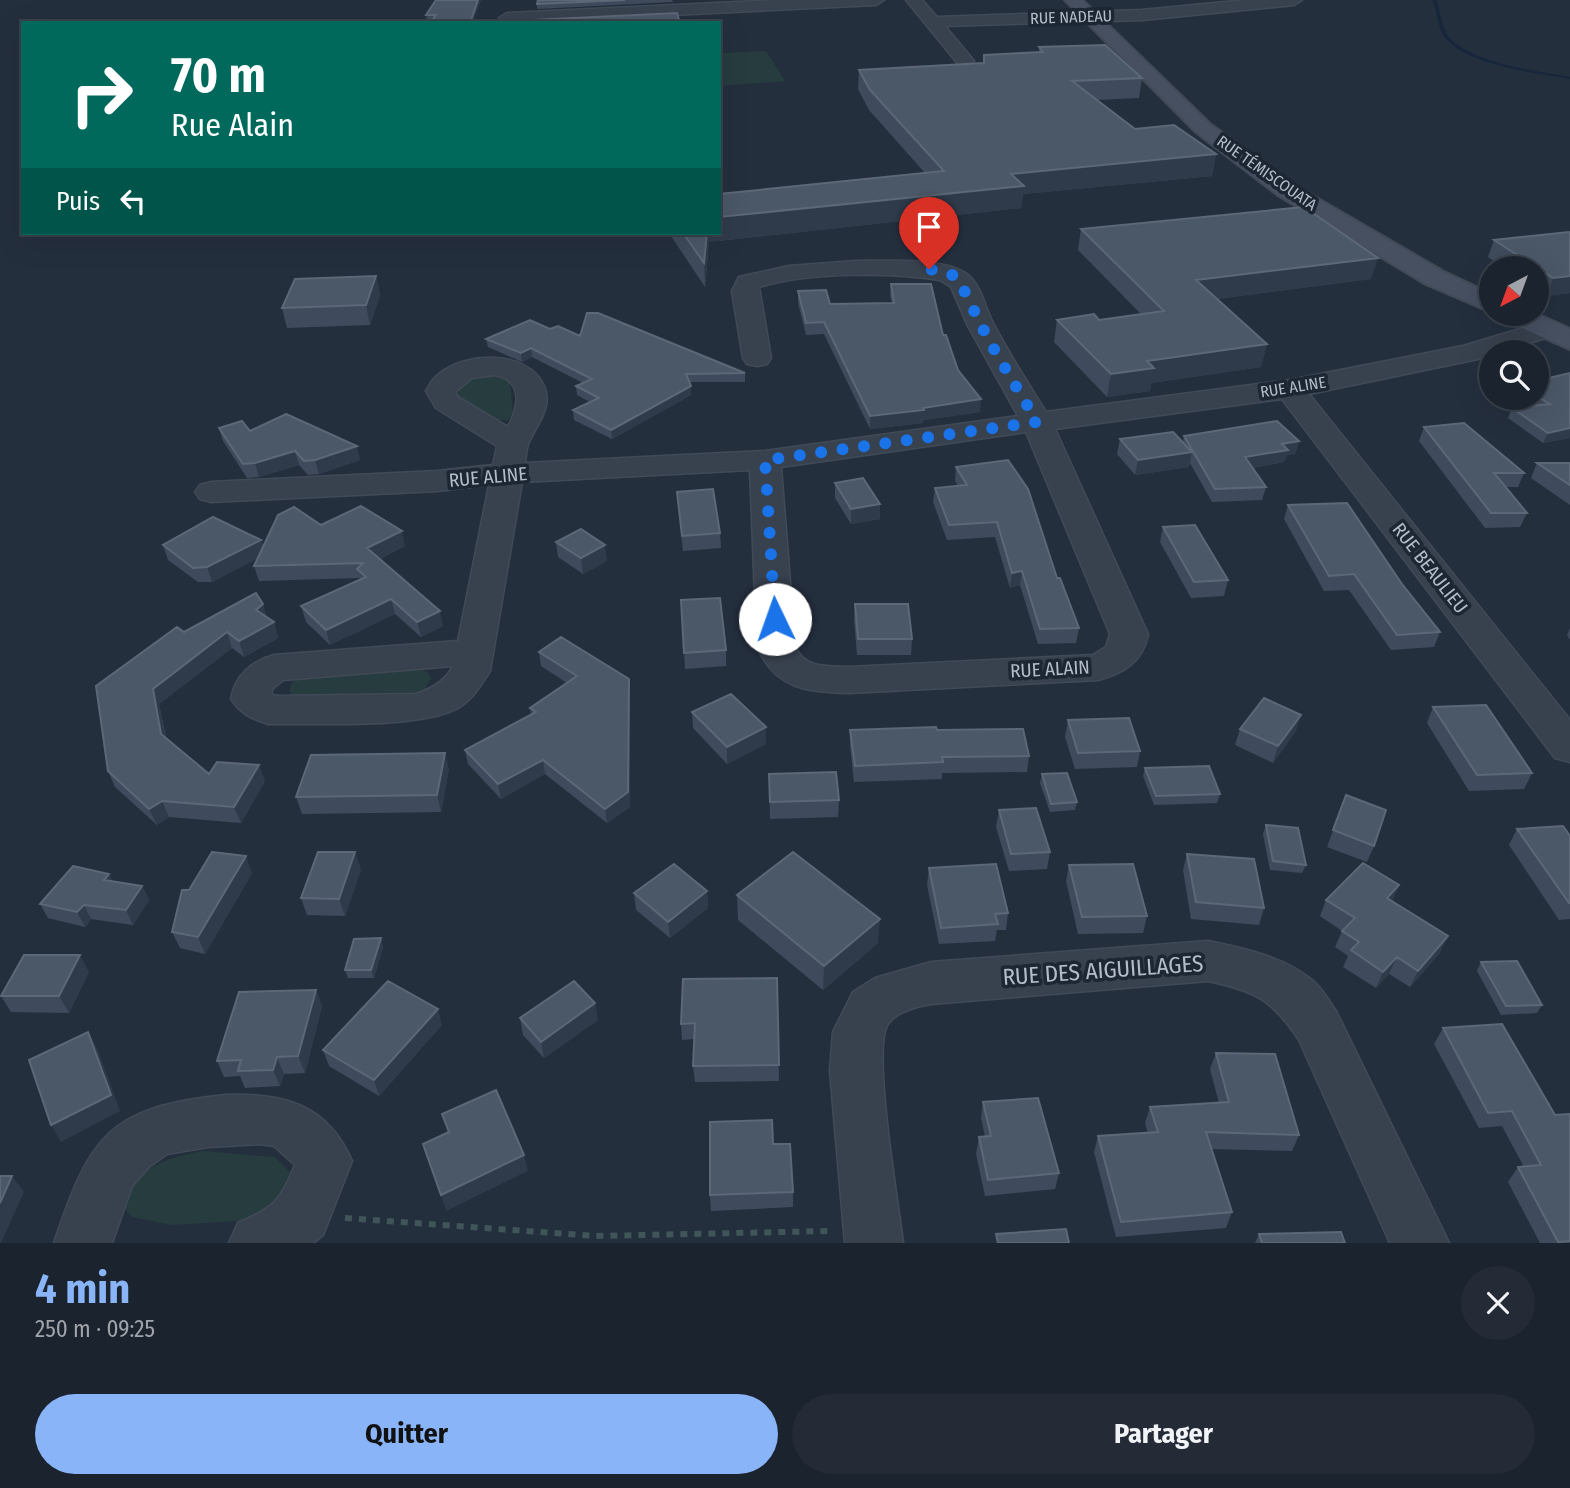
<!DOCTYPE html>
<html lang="fr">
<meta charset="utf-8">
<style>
:root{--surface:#1b232e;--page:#242b36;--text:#f1f3f6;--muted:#a0a4aa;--line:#39404a;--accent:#8ab4f8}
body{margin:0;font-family:"Fira Sans Condensed",sans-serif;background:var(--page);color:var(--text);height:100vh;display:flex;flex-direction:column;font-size:26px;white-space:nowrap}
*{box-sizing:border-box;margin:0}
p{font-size:23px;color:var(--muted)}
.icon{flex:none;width:38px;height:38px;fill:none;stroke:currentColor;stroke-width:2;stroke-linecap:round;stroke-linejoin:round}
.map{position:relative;height:1243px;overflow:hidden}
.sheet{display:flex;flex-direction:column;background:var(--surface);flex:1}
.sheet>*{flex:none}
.banner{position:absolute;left:21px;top:21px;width:700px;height:214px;border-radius:0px;box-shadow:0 7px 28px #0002,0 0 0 2px var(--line);background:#00695c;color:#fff;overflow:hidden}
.needle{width:46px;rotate:221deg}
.fabs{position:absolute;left:1479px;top:256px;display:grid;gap:14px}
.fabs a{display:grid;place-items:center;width:70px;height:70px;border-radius:50%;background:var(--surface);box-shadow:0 7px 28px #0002,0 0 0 2px var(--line);font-size:35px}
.pin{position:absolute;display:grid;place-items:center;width:60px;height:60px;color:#fff;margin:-72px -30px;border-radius:50% 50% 50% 0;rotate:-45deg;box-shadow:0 0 7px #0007}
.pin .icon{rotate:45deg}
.me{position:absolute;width:77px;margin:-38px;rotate:357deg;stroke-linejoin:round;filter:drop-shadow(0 0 5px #0008)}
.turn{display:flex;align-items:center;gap:24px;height:147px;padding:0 35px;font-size:32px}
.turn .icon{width:91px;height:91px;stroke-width:2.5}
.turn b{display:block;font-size:49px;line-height:60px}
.then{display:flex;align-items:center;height:66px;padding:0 35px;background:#0003;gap:14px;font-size:26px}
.round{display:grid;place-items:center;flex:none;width:74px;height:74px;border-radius:37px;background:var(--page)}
.summary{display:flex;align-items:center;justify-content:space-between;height:119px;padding:0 35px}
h1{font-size:42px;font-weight:700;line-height:52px;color:var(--accent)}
.cta{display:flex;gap:14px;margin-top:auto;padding:14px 35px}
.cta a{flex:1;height:80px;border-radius:42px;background:var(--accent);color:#111;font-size:28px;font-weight:700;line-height:80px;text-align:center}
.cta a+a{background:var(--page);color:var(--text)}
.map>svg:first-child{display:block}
.green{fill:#263c3f}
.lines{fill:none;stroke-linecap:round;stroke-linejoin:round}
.stream{fill:#17263c;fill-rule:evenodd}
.street-casing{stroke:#414a57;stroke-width:3}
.secondary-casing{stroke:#414a57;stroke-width:4}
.path{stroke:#3f5557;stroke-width:6;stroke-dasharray:7 7;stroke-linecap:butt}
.street{fill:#38414e;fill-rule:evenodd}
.secondary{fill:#465061;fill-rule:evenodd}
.wall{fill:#3f4b5c}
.shaded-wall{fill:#2f3b4b}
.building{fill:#4b5868;stroke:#5c6777;stroke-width:2}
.route{stroke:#1a73e8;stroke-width:12;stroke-dasharray:0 21.6}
.labels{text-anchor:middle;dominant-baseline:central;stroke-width:7;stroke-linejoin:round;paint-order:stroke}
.far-street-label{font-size:16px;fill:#b4bcc9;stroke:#1d2633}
.street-label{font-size:19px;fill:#b4bcc9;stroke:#1d2633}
.near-street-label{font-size:23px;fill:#b4bcc9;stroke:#1d2633}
</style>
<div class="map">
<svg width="1570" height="1243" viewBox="0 0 1570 1243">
<rect width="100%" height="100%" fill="#242f3e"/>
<path class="green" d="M766,51L785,81L719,86V53Z
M489,375L510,381L513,414L508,420C490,423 467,406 455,393V390L469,378Z
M419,668L427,672L431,678L425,689L414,695L292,698C288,690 290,685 295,679Z
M202,1151L275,1157L292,1174V1185L261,1217L237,1221L171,1225L132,1217L123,1206C132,1168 167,1158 202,1151Z"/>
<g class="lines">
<path class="stream" d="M1432,0H1436C1441,11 1441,26 1448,36C1469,63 1537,71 1570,77V79C1536,73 1464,65 1444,36C1437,26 1438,11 1432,0Z"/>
<defs>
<path id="street" d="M779,0H884L876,5L509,23L501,21L499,18L507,13Z
M906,0H922L937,17L1142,10L1246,0H1302L1294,5L1142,20L945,26L974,61L965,66L959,65Z
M856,261C884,261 946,257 968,275C982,287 985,308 993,323C1009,354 1028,383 1046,412L1290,380L1463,346L1546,321L1555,323L1559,329L1555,335L1501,352H1491V355L1478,359L1309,394L1570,720V762L1555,758L1282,399L1055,429L1148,634C1143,662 1124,673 1098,680L849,693C808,692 774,689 757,646L750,470L522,482L490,671C481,685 473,699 458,708C421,729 314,723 268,724C252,719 240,713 231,699C235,675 252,661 274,655L458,641L489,485L437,491L211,502L200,499L195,492L200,485L211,482L437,471L493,465L497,446L436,408L426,391C429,385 434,378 439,374C466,351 528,350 544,386C553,407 537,424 529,442C526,448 526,456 525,463L765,451L1018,416L967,324L951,287L940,280C890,272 808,272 759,287L771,358L767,364L757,366L747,364L743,358L732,291L739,277L789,266ZM494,375C524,380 519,406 508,427L458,397L455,392L472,378ZM1026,432L1110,634L1106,647L1093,655L849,667C828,666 804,669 795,646L781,467ZM453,666C446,681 431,689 416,694L276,696L271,694L273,688L283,680Z
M1208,941C1243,948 1284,957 1312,980C1322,988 1328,1000 1336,1011L1449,1243H1390L1299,1040C1272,999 1255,991 1208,981L931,1004C916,1007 897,1011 888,1024C871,1047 899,1207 903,1243H845L830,1071L833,1032L853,992L875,978L931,962Z
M226,1095C284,1093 327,1104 352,1161L323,1235L313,1243H229L238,1223C275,1207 280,1201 295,1165L274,1146L259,1144L208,1147L167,1154L150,1166L132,1186L112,1243H54C90,1136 108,1107 226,1095Z"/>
<path id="secondary" d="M1065,0H1082L1210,124L1294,185L1444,272L1491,294V312L1426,284L1278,195L1196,132Z
M1497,313H1534L1570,329V349L1501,319Z"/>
</defs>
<use href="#street" class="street-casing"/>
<use href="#secondary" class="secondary-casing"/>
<path class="path" d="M345,1218L596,1236L829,1231"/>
<use href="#street" class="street"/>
<use href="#secondary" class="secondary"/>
</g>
<path class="wall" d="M481,0L472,23H430L432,21H427L426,15Z
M538,0H672L673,2L537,9V4Z
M1039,47L1142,78L1139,98L1096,100L1135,129L1216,154L1212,176L1023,194L1021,208L709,242L705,287L669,233H719L925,173L869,110L858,89L859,70L983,63L984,55L1039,53Z
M1081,229L1371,279L1217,299L1267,344L1261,367L1151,383L1150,391L1107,397L1054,342L1057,320H1099L1141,314L1078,250Z
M1570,233V293L1547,296L1536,289V268H1504L1488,257L1494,240Z
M376,276L380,295L370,325L287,328L282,308Z
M891,284L943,335L958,370L980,412L924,420L923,423L870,429L824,334L806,335L798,303V291L830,304L892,303L890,296Z
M550,329L745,373V382H689L691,395L612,439L574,420L573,410L590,402L577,395L576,386L583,383L532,357L522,362L488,347L486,339Z
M1536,381L1570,438L1543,443L1508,418L1512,408L1533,406L1518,397H1536Z
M1424,427L1524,473L1518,487H1506L1527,513L1520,527L1485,528L1419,441Z
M219,428L250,431L360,460L319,474L308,475L299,465L259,477L247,478L223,441Z
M1184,436L1299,441L1295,454L1287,455L1284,462L1252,468L1266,487L1262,500L1212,502L1190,463L1189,467L1135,475L1117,454L1120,439L1183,442Z
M1537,463H1570V505L1531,478Z
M956,467L1057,578L1079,628L1076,643L1038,644L1020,585L1010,588L995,537L947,540L933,502L935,488L958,486L955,481Z
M835,483L880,504V519L851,524L835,498Z
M677,492L720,533L721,548L683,551Z
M1288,505L1440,632L1434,647L1391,650L1349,590L1324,591L1284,519Z
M321,525L405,546L380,559L443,626L421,637L395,614L330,645L306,622L301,606L360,579V578L259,581L254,566L258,558L212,582H198L168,560L163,545L261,540L263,546Z
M1163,527L1228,580L1224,596L1191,598L1160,542Z
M556,542L607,561L583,574L558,557Z
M681,600L726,650V666L685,669Z
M855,604L912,639L911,655H857L854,620Z
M268,618L274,622L278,638L244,657L232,648L159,704L166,737L209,774L265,781L241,823L169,817L157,825L115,787L108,771L184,632Z
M1570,628V640L1567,635Z
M539,652L629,679L630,693V807L607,823L545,774L501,799L468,764L465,750L531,715L530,708L567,683L541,666Z
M1433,707L1532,773L1524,789L1469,791L1427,723Z
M692,712L766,727V744L727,764L693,728Z
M1068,720L1140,751L1137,767L1075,769L1065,737Z
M1240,729L1296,731L1273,763L1235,745Z
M850,730H937L1029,756L1027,772L942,773V779L854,782L850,746Z
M1145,768L1220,794L1217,803L1154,805L1143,776Z
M449,769L441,812L302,814L296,797Z
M769,774L839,800L838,817L770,819Z
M1042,774L1077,802L1075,810L1050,812L1040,783Z
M1346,795L1374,846L1367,862L1327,847Z
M999,810L1050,852L1047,869L1009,871L996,827Z
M1266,825L1306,865L1302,873L1270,870L1263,834Z
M1517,829L1570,836V919L1559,920L1509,845Z
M1187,854L1264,908L1259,925L1191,919L1183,870Z
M1069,865L1147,916L1143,933L1078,934L1066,881Z
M929,868L1008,913L1006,930H997L995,941L939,944L927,885Z
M361,869L345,916L307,915L301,898Z
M252,873L205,954L180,948L172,932L189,890Z
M113,881L142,886L149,900L133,925L91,919L85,927L48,918L40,904Z
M1399,885L1392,901L1440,953L1410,987L1389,974L1376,988L1343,967L1348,956L1335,947L1342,931L1320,916L1326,900Z
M707,891L708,908L670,938L636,910L634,893Z
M737,895L878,943L823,990L738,920Z
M381,938L383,947L374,978H348L345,970Z
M1481,962L1542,1005L1537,1013L1501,1015L1477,971Z
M89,972L69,1013L11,1012L1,996Z
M777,978L779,1081L695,1082L693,1066L694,1039L682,1040L681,1024Z
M316,990L322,1006L305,1073L284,1074L280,1086L245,1088L240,1076L224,1077L217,1061Z
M520,1018L598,1020L544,1058L523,1035Z
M442,1025L379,1096L329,1066L323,1050Z
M1443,1028L1555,1115L1570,1114V1243H1540L1508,1182L1518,1167H1524L1502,1126L1479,1128L1434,1044Z
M1216,1053L1299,1135L1292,1151L1211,1149L1232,1212L1226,1228L1116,1237L1094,1152L1098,1136L1148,1133L1145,1123L1150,1107L1219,1103L1210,1069Z
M983,1102L1059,1173L1055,1189L985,1196L976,1154L979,1137H985L981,1118Z
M773,1144L793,1192V1207L711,1211L710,1195Z
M1259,1234L1345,1243H1255Z"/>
<path class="shaded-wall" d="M478,0H481L472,23H470Z
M1216,154L1212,176L1023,194L1021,208L709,242L705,287L704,263L707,233H719V217L1011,174Z
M1378,258L1371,279L1192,302L1196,280Z
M376,276L380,295L370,325L366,305Z
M1570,276V293L1547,296L1553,278Z
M1267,344L1261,367L1151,383L1150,391L1107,397L1111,374L1147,361Z
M531,348L532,357L522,362L521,353Z
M691,386V395L612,439L611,430Z
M981,399L980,412L924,420L923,423L870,429V416Z
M1570,428V438L1543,443L1548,433Z
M1299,441L1295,454L1287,455L1284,462L1241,470L1245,457L1282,444Z
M357,446L360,460L319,474L315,460Z
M295,451L299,465L259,477L255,463Z
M1192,452L1189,467L1135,475L1138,460Z
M880,504V519L851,524V509Z
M402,531L405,546L371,563L367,548Z
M261,540L266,554L212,582L207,567Z
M605,545L607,561L583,574L581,558Z
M1022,571L1020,585L1010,588L1012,573Z
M391,599L395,614L330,645L326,630Z
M263,604L268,620L256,610Z
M440,611L443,626L421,637L417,622Z
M274,622L278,638L244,657L239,641Z
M227,632L232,648L159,704L168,750L161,734L153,689Z
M629,679L630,693V807L607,823L605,809Z
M1301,715L1296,731L1273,763L1278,746Z
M766,727V744L727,764V747Z
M445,753L449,769L441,812L437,795Z
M543,760L545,774L501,799L498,784Z
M259,765L265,781L241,823L234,807Z
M162,801L169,817L157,825L149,809Z
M355,852L361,869L345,916L339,899Z
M246,856L252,873L205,954L198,937Z
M109,874L117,889L104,880Z
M1399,885L1392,902L1387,898Z
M142,886L149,900L133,925L126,910Z
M707,891L708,908L670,938L668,922Z
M84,905L91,919L85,927L77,912Z
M880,919L878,943L823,990L824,966Z
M1448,936L1440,953L1410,987L1418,971Z
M381,938L383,947L374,978L371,970Z
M80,955L89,972L69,1013L59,996Z
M1397,957L1389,974L1376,988L1383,972Z
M316,990L322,1006L305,1073L298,1056Z
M595,1003L598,1020L544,1058L541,1042Z
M438,1009L442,1025L379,1096L374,1080Z
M88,1032L97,1048L120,1111L61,1142L51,1125Z
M277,1057L284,1074L280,1086L273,1070Z
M524,1155L528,1171L446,1211L441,1195Z
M12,1176L24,1192L1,1243H0V1203Z"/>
<path class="building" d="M436,0H478L470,23H430L436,15H426Z
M538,0H625L537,4Z
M677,13L680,23H531L532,20Z
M1105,45L1142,78L1072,81L1135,129L1174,125L1216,154L1011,174L1024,186L719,217V194L944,171L870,90L859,70L984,63V55L1043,52L1039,47Z
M1304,207L1378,258L1196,280L1267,344L1147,361L1154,368L1111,374L1057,320L1094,314L1099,320L1164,311L1081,229Z
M1569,232L1570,233V276L1553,278L1494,240Z
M683,233H707L704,263Z
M376,276L366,305L282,308L295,279Z
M891,284H931L943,335H946L958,370L981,399L923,408L924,410L870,416L824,322L806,323L798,291L826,290L830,304L894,303Z
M587,313H598L745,373L686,374L691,386L611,430L573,410L599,398L576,386L592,379L531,348L521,353L486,339L530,320L550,329L558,326L580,336Z
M1570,373V428L1548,433L1512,408L1550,404L1536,396V381Z
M286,414L357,446L315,460L304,461L295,451L255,463L243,464L219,428L242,421L250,431Z
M1277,421L1299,441L1282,444L1288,450L1245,457L1266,487L1215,489L1184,436Z
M1464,423L1524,473H1494L1527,513H1491L1424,427Z
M1173,432L1192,452L1138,460L1120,439Z
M1008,460L1028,489L1057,578H1060L1079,628L1040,629L1022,571L1012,573L997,522L949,525L935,488L967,485L956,467Z
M1537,463H1570V485Z
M863,478L880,504L851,509L835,483Z
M713,489L720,533L682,536L677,492Z
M1347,503L1402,584L1440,632L1397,635L1354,574L1329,576L1288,505Z
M361,506L402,531L367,548L440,611L417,622L391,599L326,630L301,606L366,577L357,569L363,563L254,566L278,515L294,507L321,525Z
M213,517L261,540L207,567L193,568L163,545Z
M1195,525L1228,580L1194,582L1163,527Z
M581,529L605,545L581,558L556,542Z
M256,593L263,604L256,610L274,622L239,641L227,632L153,689L161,734L209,774L217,762L259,765L234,807L162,801L149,809L108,771L96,686L177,627L184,632Z
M720,598L726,650L684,653L681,600Z
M855,604H908L912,639H858Z
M561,637L629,679L628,792L605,809L543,760L498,784L465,750L536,712L530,708L577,676L539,652Z
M731,694L766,727L727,747L692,712Z
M1264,698L1301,715L1278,746L1240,729Z
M1486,705L1532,773L1477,775L1433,707Z
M1129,718L1140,751L1078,753L1068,720Z
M936,727L937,730L1023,729L1029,756L942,757L943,762L855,766L850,730Z
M445,753L437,795L296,797L311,755Z
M1209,766L1220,794L1156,796L1145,768Z
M836,772L839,800L770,802L769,774Z
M1067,773L1077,802L1051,804L1042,774Z
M1346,795L1386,810L1374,846L1333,830Z
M1036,808L1050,852L1011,854L999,810Z
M1266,825L1298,828L1306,865L1273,861Z
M1563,826L1570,836V903H1569L1517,829Z
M212,852L246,856L198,937L172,932L182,890H189Z
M318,852H355L339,899L301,898Z
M793,852L880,919L824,966L737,895Z
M1187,854L1254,859L1264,908L1196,902Z
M1363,863L1399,885L1387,898L1448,936L1418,971L1397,957L1383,972L1351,950L1359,942L1342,931L1355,918L1326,900Z
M674,864L707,891L668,922L634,893Z
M996,864L1008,913L995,914L998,924L941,928L929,868Z
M1133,864L1147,916L1082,917L1069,865Z
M73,866L109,874L104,880L142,886L126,910L84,905L77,912L40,904Z
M381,938L371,970H345L354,939Z
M24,955H80L59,996H1Z
M1517,961L1542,1005L1506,1006L1481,962Z
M777,978L779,1065L693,1066L695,1023L681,1024L683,979Z
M388,981L438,1009L374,1080L323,1050Z
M574,981L595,1003L541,1042L520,1018Z
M316,990L298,1056L277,1057L273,1070L238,1071L241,1060L217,1061L239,992Z
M1502,1024L1555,1115L1570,1114V1241L1558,1242L1518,1167L1541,1165L1512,1111L1488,1113L1443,1028Z
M88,1032L111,1095L51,1125L29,1060Z
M1216,1053L1275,1054L1299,1135L1206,1132L1232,1212L1121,1222L1098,1136L1158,1132L1150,1107L1229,1102Z
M496,1090L524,1155L441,1195L423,1144L449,1132L442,1114Z
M1038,1098L1059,1173L988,1180L979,1137L991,1136L983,1102Z
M772,1120L773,1144H790L793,1192L710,1195V1122Z
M0,1176H12L0,1203Z
M1066,1229L1069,1243H998L996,1234Z
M1341,1232L1345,1243H1262L1259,1234Z"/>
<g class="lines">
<path class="route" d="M775,619L765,460L1037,422L988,339L958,278L947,272L929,269"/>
</g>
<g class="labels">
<g class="far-street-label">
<text transform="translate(1071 17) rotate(-2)">RUE NADEAU</text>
<text transform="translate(1267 173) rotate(35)">RUE TÉMISCOUATA</text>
<text transform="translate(1293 387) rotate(-9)">RUE ALINE</text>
</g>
<g class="street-label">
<text transform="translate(488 477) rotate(-5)">RUE ALINE</text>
<text transform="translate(1430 568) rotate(52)">RUE BEAULIEU</text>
<text transform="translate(1050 669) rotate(-3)">RUE ALAIN</text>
</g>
<g class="near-street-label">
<text transform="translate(1103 970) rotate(-4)">RUE DES AIGUILLAGES</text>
</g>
</g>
</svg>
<div class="fabs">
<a><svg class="needle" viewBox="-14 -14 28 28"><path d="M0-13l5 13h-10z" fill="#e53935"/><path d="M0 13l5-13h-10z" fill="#a0a4aa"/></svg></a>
<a><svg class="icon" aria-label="search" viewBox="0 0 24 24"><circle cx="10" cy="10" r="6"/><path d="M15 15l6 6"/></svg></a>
</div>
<div class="pin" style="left:929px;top:269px;background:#d93025"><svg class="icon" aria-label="arrive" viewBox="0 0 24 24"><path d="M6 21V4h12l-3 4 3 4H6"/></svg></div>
<svg class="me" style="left:775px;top:619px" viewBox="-20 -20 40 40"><circle r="19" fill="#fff"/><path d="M0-13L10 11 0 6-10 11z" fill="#1a73e8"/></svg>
<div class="banner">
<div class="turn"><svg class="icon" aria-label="right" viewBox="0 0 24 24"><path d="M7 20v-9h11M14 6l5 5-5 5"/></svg><div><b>70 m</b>Rue Alain</div></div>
<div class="then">Puis<svg class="icon" aria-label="left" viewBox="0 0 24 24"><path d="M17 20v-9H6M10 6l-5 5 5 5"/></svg></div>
</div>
</div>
<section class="sheet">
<div class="summary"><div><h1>4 min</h1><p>250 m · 09:25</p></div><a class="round"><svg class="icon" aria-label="close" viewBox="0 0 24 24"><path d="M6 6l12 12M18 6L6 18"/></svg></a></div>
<div class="cta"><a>Quitter</a><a>Partager</a></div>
</section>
